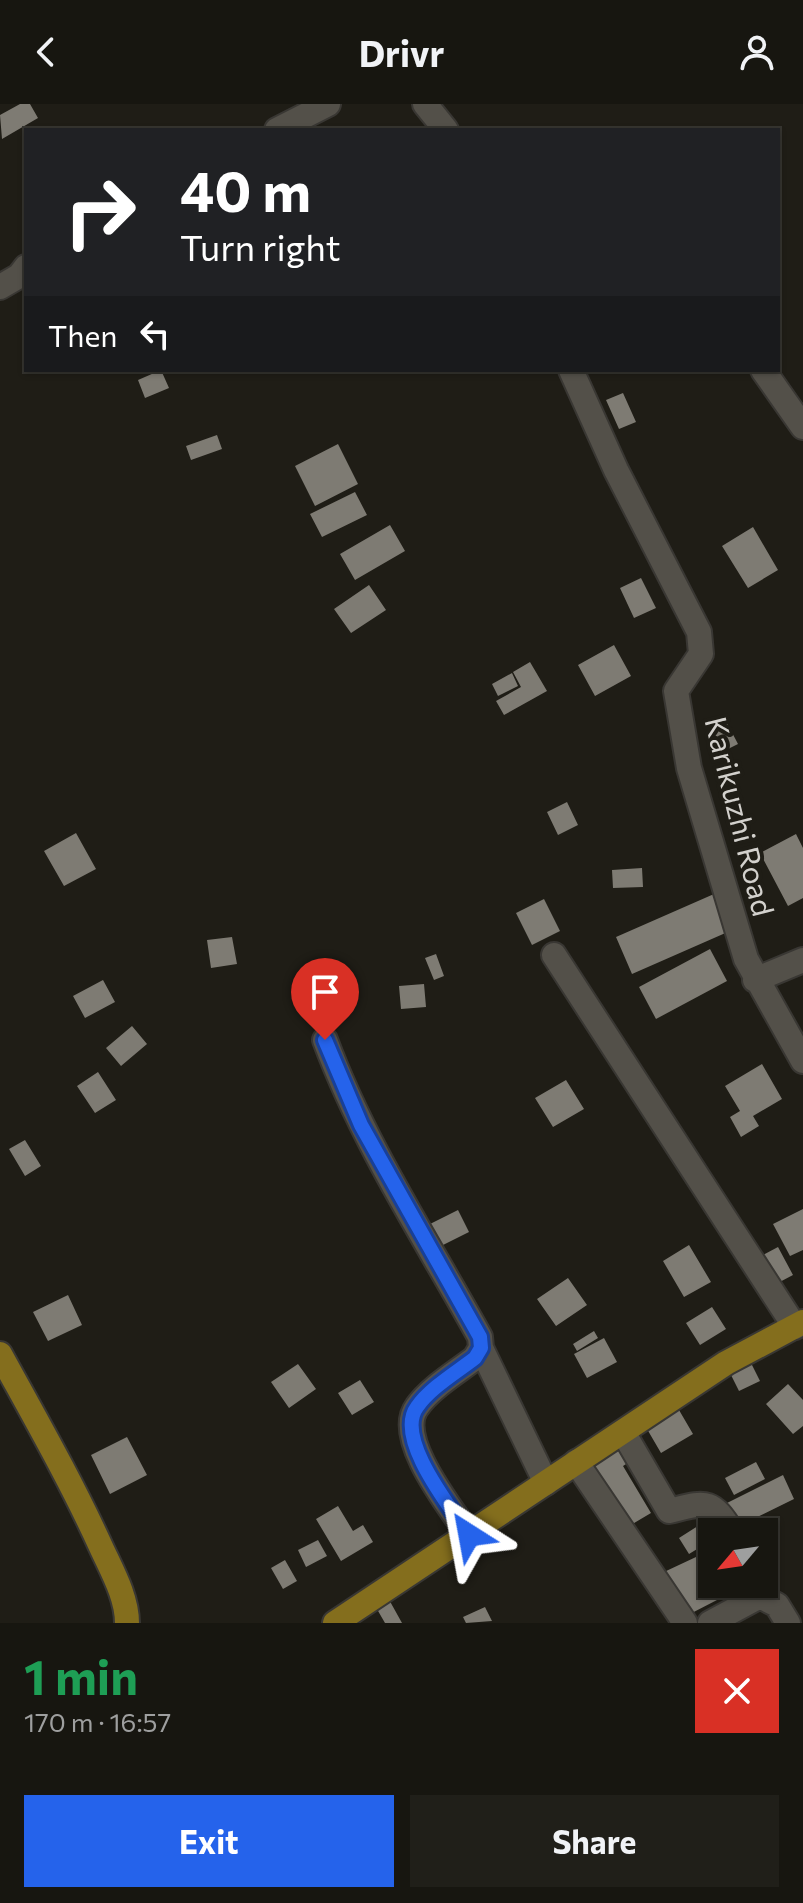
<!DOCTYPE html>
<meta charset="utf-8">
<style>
:root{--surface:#171610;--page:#201f19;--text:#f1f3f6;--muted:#9e9f9f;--line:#363530;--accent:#2563eb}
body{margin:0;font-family:Commissioner,sans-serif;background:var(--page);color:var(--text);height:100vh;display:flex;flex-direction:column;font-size:30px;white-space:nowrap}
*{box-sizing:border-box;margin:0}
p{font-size:26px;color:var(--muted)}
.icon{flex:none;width:44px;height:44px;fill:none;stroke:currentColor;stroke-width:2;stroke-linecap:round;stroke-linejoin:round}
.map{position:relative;height:1519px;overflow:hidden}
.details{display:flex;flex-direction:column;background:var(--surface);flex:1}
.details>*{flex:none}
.banner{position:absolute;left:24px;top:24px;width:756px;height:244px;border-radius:0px;box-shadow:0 2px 6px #0004,0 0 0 2px var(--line);background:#202124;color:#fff;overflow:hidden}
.needle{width:52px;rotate:241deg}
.fabs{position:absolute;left:698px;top:1414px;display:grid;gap:16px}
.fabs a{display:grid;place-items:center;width:80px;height:80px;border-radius:0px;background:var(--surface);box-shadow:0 2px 6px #0004,0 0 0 2px var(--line);font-size:40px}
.pin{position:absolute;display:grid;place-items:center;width:68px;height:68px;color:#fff;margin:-82px -34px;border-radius:50% 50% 50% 0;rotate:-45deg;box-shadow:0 0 8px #0007}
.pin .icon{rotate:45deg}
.me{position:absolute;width:88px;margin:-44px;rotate:326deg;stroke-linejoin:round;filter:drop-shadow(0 0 6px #0008)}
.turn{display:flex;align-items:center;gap:28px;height:168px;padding:0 24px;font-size:36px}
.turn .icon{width:104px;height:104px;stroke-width:2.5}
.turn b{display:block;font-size:56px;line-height:68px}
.then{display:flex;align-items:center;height:76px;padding:0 24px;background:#0003;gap:16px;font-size:30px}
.round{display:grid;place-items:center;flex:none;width:84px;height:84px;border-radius:0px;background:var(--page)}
.overview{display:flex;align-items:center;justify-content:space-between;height:136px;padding:0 24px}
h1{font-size:48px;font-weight:700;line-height:60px;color:#1e9e55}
.primary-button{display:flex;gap:16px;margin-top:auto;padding:16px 24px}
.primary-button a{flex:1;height:92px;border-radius:0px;background:var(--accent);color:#fff;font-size:32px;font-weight:700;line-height:92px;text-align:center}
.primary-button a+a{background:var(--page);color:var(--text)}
header{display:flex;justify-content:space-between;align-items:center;height:104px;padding:0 24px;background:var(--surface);font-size:36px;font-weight:700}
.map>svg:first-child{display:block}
.building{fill:#7e7b73}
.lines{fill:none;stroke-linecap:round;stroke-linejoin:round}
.minor-casing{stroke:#393733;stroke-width:28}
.major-casing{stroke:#393733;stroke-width:28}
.minor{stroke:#535049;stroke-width:24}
.major{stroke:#846e1d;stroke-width:24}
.route-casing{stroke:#184099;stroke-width:20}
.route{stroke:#2563eb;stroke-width:14}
.labels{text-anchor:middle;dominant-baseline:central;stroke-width:8;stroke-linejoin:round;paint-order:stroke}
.street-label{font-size:30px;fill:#d3d1cd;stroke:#1f1d16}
</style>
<header><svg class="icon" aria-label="back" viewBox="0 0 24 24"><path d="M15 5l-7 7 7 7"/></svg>Drivr<svg class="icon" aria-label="person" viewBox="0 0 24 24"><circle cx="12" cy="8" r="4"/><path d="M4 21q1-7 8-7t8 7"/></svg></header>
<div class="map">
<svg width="803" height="1519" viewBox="0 0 803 1519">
<rect width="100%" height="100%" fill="#1f1d16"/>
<path class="building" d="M20,0H30L38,14L2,35L0,11Z
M161,266L169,284L145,294L138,276Z
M623,289L636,318L619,325L606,296Z
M217,331L222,345L191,356L186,342Z
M338,340L358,380L315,402L295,362Z
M355,388L367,411L322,433L310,410Z
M390,421L405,447L355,476L340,450Z
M753,423L778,466L748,484L722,442Z
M641,474L656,504L634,514L620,484Z
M369,481L386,506L351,529L334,505Z
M614,541L631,572L595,592L578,561Z
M530,558L547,587L504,611L496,597L521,583L513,568Z
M512,569L518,582L498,592L492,580Z
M727,619L738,640L716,651L706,630Z
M567,698L578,721L558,731L547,708Z
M76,729L96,765L64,782L44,747Z
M796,730L803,744V794L788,802L760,749Z
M642,764L643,783L613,784L612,766Z
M714,790L730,827L632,870L616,833Z
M544,795L560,827L532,841L516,809Z
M232,833L237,860L211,864L207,836Z
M710,845L727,877L656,915L639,883Z
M436,850L444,872L434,876L425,854Z
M103,876L115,898L85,914L73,892Z
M424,880L426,903L401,905L399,882Z
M132,922L147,940L121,962L106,944Z
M762,960L782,995L753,1012L759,1022L741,1033L730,1013L740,1007L725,982Z
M98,968L116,996L95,1009L77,982Z
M566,976L584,1005L553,1023L535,994Z
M25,1036L41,1062L25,1072L9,1045Z
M803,1105V1146L790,1152L773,1120Z
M458,1106L469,1128L441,1142L430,1120Z
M689,1141L711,1178L684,1193L663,1157Z
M778,1143L793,1171L774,1181L759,1153Z
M568,1174L587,1201L556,1222L537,1195Z
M68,1191L82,1221L48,1237L33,1208Z
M712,1203L726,1225L700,1241L686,1219Z
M594,1227L598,1234L577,1247L573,1240Z
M604,1234L617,1258L587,1274L574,1250Z
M747,1251L760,1277L739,1287L726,1261Z
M298,1260L316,1285L289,1304L271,1278Z
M360,1276L374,1298L352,1311L338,1289Z
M788,1280L803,1296V1322L793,1330L766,1300Z
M679,1306L693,1330L661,1349L647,1325Z
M127,1333L147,1371L110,1390L91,1351Z
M622,1335L634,1355L623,1362L651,1409L624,1425L584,1357Z
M756,1358L765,1375L734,1391L725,1374Z
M783,1371L794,1395L739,1422L727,1399Z
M338,1402L353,1427L363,1421L373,1438L341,1457L316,1415Z
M712,1413L721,1428H712V1436L689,1450L679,1434Z
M318,1436L327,1452L306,1463L298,1446Z
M712,1447V1476L700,1452Z
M696,1453L717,1496L686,1512L664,1468Z
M285,1456L297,1477L283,1485L271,1464Z
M387,1492L402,1519H385L374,1500Z
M485,1503L492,1517L466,1519L463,1513Z"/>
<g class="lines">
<defs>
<path id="minor" d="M425,0L446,26
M277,26L328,0
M0,183L19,172L26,163
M571,266L616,366L699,528L701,550L676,587L689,664L746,855L803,957
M763,266L803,323
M554,851L795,1223
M755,876L803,856
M325,936C364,1041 426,1135 480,1233L481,1244L475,1254C457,1268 430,1284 417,1303C394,1334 451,1404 469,1431
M481,1244L546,1379
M623,1328L669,1407C706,1398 711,1394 732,1428
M576,1358L685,1519
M710,1519L760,1492L777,1501L788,1519"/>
<path id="major" d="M0,1250C35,1314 71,1377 101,1443C112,1467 127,1493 127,1519
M335,1519L726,1259L803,1218"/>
</defs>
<use href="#minor" class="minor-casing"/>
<use href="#major" class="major-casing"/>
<use href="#minor" class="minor"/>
<use href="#major" class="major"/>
</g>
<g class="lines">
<defs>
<path id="route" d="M325,936L361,1021L480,1233L481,1244L475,1254C457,1268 430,1284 417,1303C394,1334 451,1404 469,1431"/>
</defs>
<use href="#route" class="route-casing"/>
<use href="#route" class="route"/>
</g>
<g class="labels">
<g class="street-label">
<text transform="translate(741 712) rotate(76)">Karikuzhi Road</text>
</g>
</g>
</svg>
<div class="fabs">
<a><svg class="needle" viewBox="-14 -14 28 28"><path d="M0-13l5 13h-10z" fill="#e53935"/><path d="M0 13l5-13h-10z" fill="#9e9f9f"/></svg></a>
</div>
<div class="pin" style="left:325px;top:936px;background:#d93025"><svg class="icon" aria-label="arrive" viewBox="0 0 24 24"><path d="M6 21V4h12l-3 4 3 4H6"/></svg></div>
<svg class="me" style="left:469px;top:1431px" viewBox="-20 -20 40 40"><path d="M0-17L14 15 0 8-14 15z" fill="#2563eb" stroke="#fff" stroke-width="4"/></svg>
<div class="banner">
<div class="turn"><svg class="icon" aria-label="right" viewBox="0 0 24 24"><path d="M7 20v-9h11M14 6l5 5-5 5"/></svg><div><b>40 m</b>Turn right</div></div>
<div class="then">Then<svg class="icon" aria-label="left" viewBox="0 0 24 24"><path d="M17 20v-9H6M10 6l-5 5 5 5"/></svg></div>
</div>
</div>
<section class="details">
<div class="overview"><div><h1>1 min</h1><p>170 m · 16:57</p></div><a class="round" style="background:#d93025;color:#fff"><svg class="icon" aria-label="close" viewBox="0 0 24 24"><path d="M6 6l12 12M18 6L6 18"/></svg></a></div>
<div class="primary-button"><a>Exit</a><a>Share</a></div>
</section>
